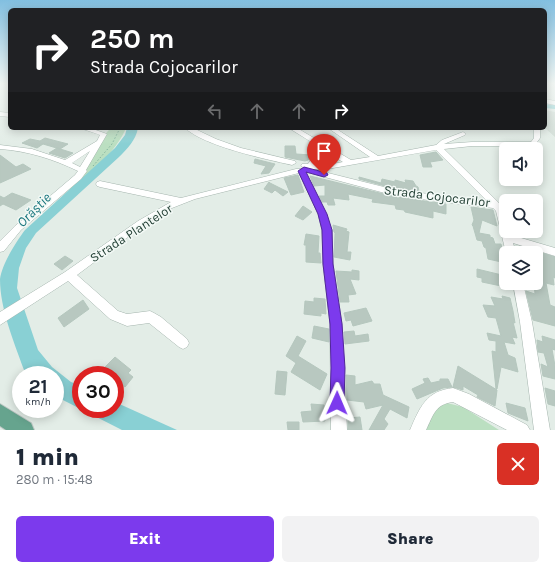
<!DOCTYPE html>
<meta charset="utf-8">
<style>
:root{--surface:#fff;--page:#f2f2f3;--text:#1f2937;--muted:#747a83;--accent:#7c3aed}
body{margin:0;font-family:Karla,sans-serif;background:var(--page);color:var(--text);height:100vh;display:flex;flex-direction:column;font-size:15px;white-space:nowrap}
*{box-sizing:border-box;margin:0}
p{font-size:13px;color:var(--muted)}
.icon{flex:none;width:22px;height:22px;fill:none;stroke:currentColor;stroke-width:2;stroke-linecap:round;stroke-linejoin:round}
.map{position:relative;height:430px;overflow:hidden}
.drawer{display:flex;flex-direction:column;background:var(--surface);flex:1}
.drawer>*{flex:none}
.hud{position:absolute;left:8px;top:8px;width:539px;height:122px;border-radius:6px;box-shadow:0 2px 10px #0003;background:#202124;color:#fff;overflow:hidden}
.controls{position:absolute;left:499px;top:142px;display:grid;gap:8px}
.controls a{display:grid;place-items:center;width:44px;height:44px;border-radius:6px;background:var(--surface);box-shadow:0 2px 10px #0003;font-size:20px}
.speed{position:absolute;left:12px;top:366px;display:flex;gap:8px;font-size:20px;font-weight:700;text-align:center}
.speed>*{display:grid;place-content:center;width:52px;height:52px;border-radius:50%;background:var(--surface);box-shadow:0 2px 10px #0003;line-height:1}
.speed small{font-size:10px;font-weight:400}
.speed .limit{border:6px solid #d22;background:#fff;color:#111}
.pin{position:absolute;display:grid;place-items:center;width:34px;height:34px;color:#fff;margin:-41px -17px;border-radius:50% 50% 50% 0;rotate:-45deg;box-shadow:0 0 4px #0007}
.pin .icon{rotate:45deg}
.me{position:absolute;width:44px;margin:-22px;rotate:1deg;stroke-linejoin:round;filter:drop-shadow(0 0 3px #0008)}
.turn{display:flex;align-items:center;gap:14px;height:84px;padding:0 16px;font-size:18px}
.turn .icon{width:52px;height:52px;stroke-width:2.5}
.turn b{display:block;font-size:28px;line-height:34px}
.lanes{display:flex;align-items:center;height:38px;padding:0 16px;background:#0003;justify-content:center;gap:20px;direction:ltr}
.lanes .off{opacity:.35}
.round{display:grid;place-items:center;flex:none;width:42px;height:42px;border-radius:6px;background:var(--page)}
.headline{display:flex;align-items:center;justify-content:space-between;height:68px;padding:0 16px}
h1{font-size:24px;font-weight:800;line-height:30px}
.cta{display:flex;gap:8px;margin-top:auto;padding:8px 16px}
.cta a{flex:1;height:46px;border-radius:6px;background:var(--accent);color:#fff;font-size:16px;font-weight:800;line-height:46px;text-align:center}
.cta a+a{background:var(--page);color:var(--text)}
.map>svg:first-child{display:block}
.built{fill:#d1ddd6}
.green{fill:#bbdfc1}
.water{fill:#89d0d4}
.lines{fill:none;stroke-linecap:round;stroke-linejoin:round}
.river{fill:#89d0d4;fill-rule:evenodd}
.building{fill:#b8c8c0;stroke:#b5c7be}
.minor-casing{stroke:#a5b5ae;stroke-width:1}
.major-casing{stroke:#c1c9c6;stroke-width:2}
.path{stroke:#82b29e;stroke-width:1;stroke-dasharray:1.5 2;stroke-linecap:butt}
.minor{fill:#fff;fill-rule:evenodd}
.major{fill:#66a48e;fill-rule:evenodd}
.route{fill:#7c3aed;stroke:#51269a}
.labels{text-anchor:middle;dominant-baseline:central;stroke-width:3;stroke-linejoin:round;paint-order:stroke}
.street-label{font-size:13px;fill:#223f34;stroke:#f3f9f6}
.water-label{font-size:14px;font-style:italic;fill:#1a767d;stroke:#f3f9f6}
</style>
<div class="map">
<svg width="555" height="430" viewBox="0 0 555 430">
<rect width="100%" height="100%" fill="#e3ede7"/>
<path class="built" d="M545,110L555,112V137L545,128Z"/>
<path class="green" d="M111,128H126C118,149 84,184 63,193L87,167L107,132Z
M443,402L463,407L499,430H426L434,407Z"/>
<path class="water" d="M127,128H138C136,140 127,149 119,157L36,233L26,248L19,268L17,288L38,350L52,367L71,382L81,386V409H115V402L177,430H122L55,396V375H28L24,370C14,342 0,309 0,279C2,264 16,242 25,230L115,148L125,135Z"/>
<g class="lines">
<path class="river" d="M545,104L555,105V109L545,108Z"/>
</g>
<path class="building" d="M45,138L68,144L60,149L43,144L37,148L22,143L30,139L40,141Z
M285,146H295L296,154L311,155L308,160L305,161L285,157Z
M57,148L73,153L65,158L49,153Z
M436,152L443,160L430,162L432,167H423L420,155Z
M0,155L16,167L23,164L31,169L0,183Z
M255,159L275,164L269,173L261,174L266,166L254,163Z
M298,175L304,192L291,195L284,178Z
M310,176L396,197L446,204V214L433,211V218L405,212L404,210L396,209L395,205L372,202L373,199L348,194L349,200L333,198L335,205H328L327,202H322L319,196H325V185L314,186Z
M359,177L381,183L382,179L395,182V180L406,183L405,180L413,181L416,186L418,187L419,191L396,189L359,179Z
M269,182L270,183L288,192L283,196L275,190L272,193L264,189Z
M12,193L31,200L16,210L3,204L0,206V196L4,198Z
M303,206L312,212L303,220L295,216Z
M471,207L493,210L497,226L482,220L479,233L490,235V237L493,238L495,244H501L503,253L505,254L506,263L488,259L486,248L484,247L482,241L477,240L473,226L472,225L474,220Z
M333,225L347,229L346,231L349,232L347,252H351L350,260L334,257L335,233L334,232Z
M306,234L319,236L318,253H320L321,263L306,262V245H304Z
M519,246L555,257V278L553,277L554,285L546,283L550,305L555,307V326L533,320L526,291L535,294L534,283H536V275L538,276L536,253H520Z
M65,256L73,261L62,270L54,264Z
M477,269L506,276V287L482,282V278L477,277Z
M352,270L359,271V280L350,279L356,294L348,295L349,302H340L336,271L352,272Z
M502,296L510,298L513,311L515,323L513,322L517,338L512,337L515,344L504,342L508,355L515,358L518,372L501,367L497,389H496L492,351L496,352V341L489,340L487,333L501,336L496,318L488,317L483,305L495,306L491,297L503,299Z
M314,298L325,299L326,314L321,313V316L304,314L305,301L314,302Z
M83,300L89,309L64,327L58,318Z
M366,308L372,321L353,326L351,320L346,321L344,313Z
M314,326L329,329V342L312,338Z
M354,331L355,336L368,334L369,341L345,344L344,332Z
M297,336L306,341L298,356L327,374L320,390L291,372L296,363L286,356Z
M542,336L555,340V350L552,349L555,366V379L543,376L541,364L548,367L544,353L538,352L537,340L543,342Z
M115,357L131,370L128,373L133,377L125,387L120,383L118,384L115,382V375H107L102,370Z
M458,366L497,390L495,406L477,397L478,395L463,386V390L453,387Z
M277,371L287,372L285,395L275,394Z
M346,375L355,376V385L372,381L374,384H380L383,395L409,407L407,418L390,409L384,419L388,424L384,430H369L383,405L366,409L364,402L347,400Z
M428,378L431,383L440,381V379H448L452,387L443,388L417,399L412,389L425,383L423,379Z
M545,388L555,391V406L548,404Z
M506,403L525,408L528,421L508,413Z
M311,404L324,405L325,421L303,422L301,412L312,411Z
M360,417L362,430H348V418Z
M287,422H299V430H288Z"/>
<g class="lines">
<defs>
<path id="minor" d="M545,99L555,101V105L545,103Z
M0,112L10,113V117L0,116Z
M80,128H90L107,134L86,170L87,171L81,179L21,230L4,251L0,252V241L15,226L75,175L78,171C53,159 28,151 0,149V145L32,149L65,160L97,141L100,135ZM90,151L80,167L72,163Z
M185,128H193L216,139L241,148L295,161L296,163L292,165C265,159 204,146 185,128Z
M289,128H297L351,160L370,157L328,128H335L378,156L436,145L442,140L463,132L466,134L465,135L444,144L472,142H531L534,138V128H540V138L535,145L533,146H472L444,149L499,203C506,212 506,220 506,231H510L511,235L555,248V256L513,243L516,253H506L496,211L493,208L396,196L306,172L326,214L332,230L333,264L342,324L347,430H331L330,324L323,264L322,230L318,214L299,173L195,199L172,208L144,225L77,275L118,311L127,314L150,311L154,313L161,317L187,339L189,343L187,347L183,349L179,347L149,323L127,326L110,319L68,281L0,325V312L65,272L138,221L171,202L100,187L97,186L96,184L97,182L100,181L181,198L296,169H304L305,168L301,166L302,164H308L319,147ZM436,150L487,201L396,190L312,169H327ZM324,151L343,162L327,165L316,164Z
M513,283H523L532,322L550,430H534L520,322Z
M453,388L469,394L527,425L530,430H507L453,402C435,404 433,416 426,430H410C420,407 426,391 453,388Z"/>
<path id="major" d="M0,404L31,423L34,430H6L0,426Z"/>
</defs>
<use href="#minor" class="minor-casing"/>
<use href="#major" class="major-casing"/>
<path class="path" d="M93,166L112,144L120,128"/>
<use href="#minor" class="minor"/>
<use href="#major" class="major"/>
</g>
<linearGradient id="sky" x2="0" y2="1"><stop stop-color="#82bfe0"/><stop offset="0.58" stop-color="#f2f7f4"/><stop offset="1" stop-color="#f2f7f4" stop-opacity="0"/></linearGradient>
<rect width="555" height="144" fill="url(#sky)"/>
<path class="route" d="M304,167L327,173L328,175L324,177L306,172L327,214L332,230L333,264L342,324L345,368L344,403L342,408L337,410L332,408L330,403L331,368L330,324L323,264L322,230L318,214L298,171Z"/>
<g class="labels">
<g class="street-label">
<text transform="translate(437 196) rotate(7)">Strada Cojocarilor</text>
<text transform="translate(131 233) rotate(-33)">Strada Plantelor</text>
</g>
<g class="water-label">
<text transform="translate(34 210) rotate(-45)">Orăștie</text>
</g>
</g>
</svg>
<div class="controls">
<a><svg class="icon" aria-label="sound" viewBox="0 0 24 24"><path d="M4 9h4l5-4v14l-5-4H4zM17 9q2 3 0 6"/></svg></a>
<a><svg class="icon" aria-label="search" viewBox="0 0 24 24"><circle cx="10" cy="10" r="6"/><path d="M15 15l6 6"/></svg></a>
<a><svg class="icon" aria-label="layers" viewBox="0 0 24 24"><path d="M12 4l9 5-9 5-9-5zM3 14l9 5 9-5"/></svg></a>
</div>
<div class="speed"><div>21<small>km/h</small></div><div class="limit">30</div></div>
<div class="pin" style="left:324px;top:175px;background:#d93025"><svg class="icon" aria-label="arrive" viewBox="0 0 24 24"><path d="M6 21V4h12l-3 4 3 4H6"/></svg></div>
<svg class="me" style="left:337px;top:403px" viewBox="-20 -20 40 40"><path d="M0-17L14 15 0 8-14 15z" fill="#7c3aed" stroke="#fff" stroke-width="4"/></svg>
<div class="hud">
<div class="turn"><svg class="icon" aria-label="right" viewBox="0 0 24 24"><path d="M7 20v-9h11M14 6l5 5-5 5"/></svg><div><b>250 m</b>Strada Cojocarilor</div></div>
<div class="lanes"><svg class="icon off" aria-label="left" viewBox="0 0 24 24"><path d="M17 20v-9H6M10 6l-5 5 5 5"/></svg><svg class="icon off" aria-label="ahead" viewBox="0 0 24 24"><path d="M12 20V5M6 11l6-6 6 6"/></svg><svg class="icon off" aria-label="ahead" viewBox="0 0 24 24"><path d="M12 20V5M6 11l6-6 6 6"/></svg><svg class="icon" aria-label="right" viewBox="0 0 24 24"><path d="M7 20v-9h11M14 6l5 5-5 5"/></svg></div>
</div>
</div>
<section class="drawer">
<div class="headline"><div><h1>1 min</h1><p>280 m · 15:48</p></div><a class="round" style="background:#d93025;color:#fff"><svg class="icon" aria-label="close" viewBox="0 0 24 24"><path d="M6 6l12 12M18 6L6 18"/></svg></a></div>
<div class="cta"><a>Exit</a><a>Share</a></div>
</section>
